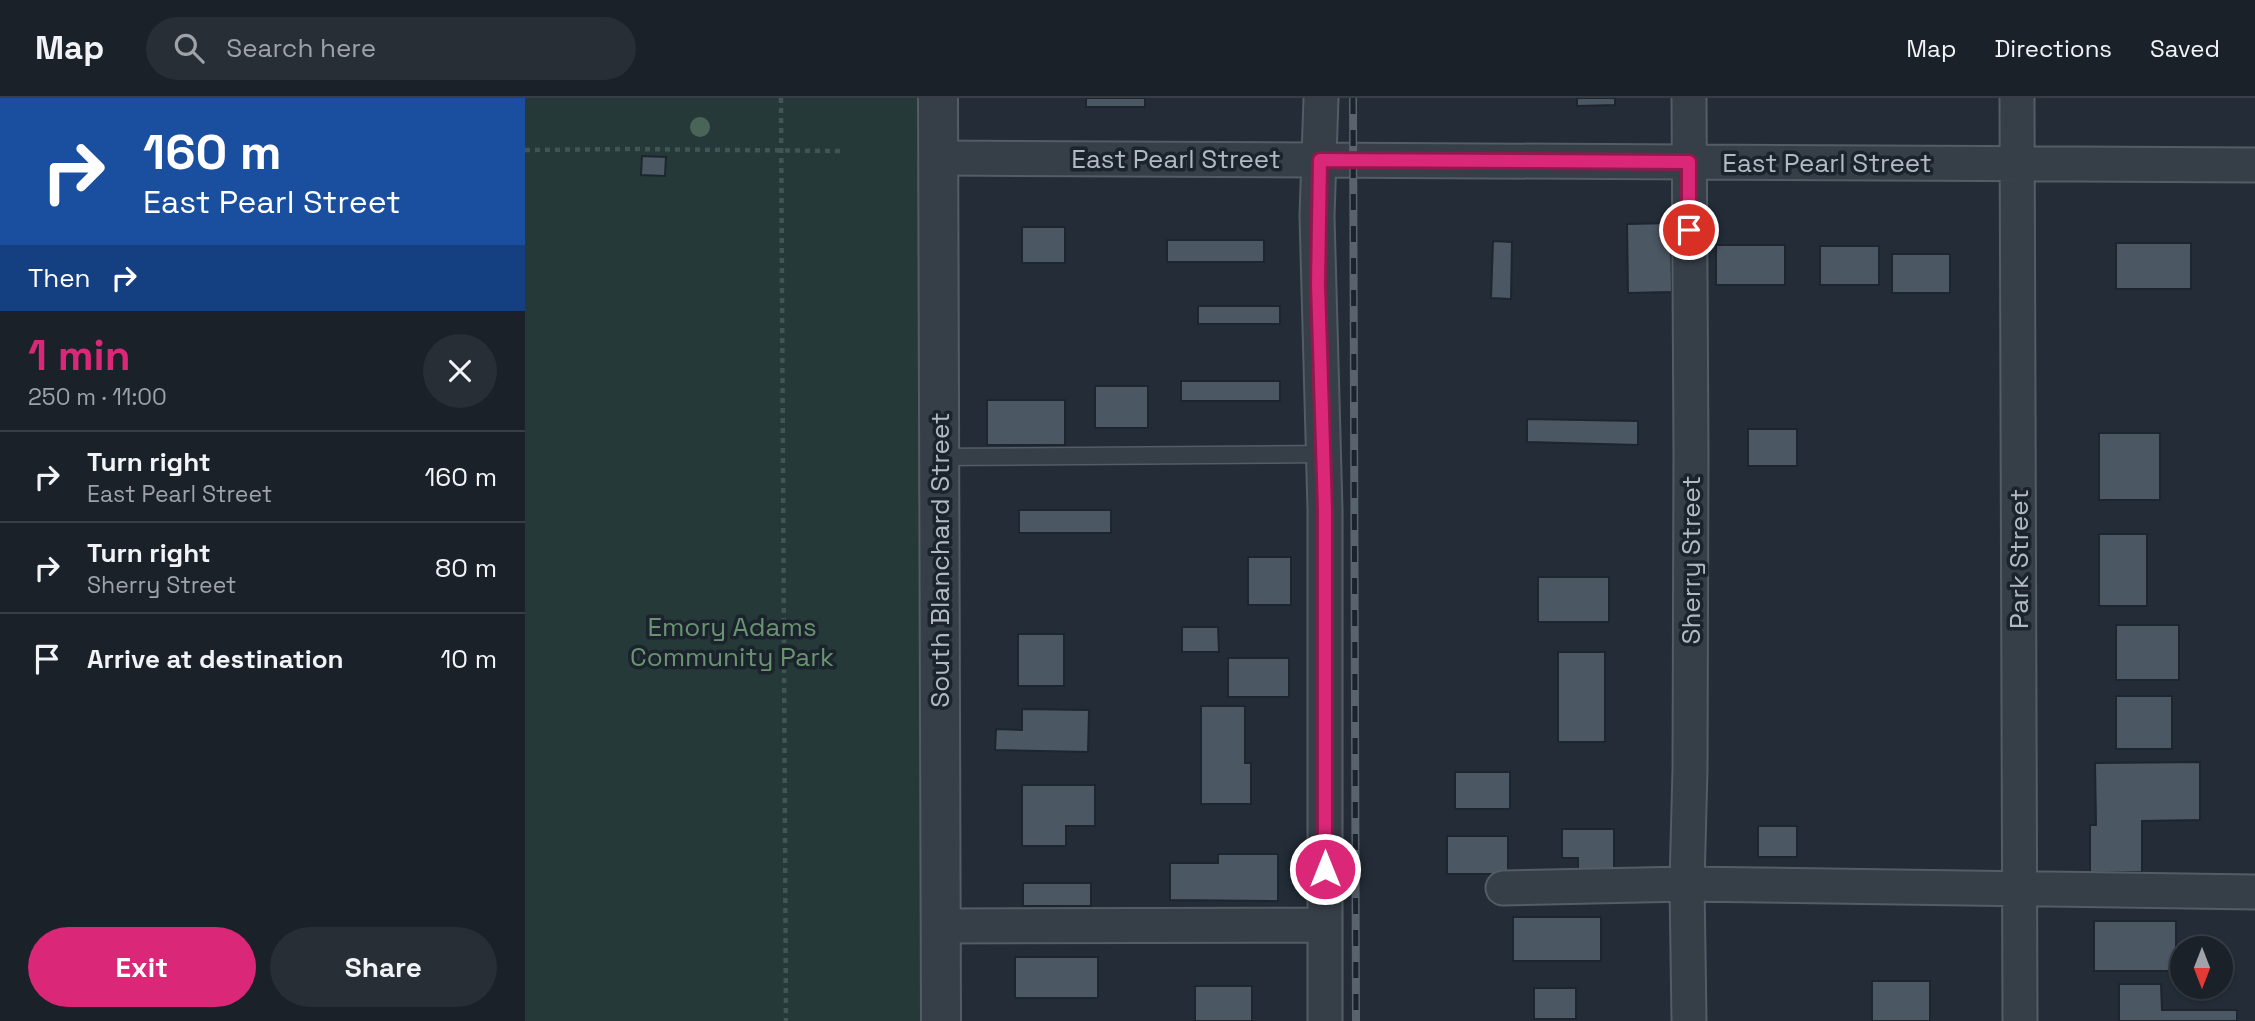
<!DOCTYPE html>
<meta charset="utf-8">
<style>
:root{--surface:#1a2129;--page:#272e35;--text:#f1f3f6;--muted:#9fa3a8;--line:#383e46;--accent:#db2777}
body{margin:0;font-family:"Space Grotesk",sans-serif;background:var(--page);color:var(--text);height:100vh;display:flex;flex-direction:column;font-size:26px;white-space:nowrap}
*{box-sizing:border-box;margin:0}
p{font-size:23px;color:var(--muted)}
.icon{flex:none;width:38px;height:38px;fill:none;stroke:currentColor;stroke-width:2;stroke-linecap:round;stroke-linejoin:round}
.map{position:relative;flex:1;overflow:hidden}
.panel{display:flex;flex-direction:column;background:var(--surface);width:525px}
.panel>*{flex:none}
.top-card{background:#1a4fa0;color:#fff;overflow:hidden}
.needle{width:46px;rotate:180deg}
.buttons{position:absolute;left:1645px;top:838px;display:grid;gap:14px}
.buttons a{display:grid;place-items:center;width:63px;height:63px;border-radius:50%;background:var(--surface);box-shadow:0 2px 5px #0004,0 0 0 2px var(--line);font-size:35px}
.pin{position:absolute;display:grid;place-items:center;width:60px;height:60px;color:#fff;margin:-30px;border:4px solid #fff;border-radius:50%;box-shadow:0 2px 7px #0007}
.me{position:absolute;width:77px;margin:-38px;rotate:0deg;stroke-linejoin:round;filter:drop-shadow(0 0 5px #0008)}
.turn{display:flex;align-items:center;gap:24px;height:147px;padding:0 28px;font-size:32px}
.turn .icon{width:91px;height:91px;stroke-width:2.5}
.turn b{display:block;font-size:49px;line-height:60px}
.then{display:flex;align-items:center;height:66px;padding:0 28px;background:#0003;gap:14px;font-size:26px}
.round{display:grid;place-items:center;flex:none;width:74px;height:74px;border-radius:37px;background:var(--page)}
.overview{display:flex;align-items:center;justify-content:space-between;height:119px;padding:0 28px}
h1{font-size:42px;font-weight:600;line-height:52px;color:var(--accent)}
.button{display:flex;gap:14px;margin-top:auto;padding:14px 28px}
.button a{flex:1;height:80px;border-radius:42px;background:var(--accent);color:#fff;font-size:28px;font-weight:600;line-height:80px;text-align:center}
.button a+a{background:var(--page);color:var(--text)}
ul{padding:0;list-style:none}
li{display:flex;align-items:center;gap:21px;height:91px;padding:0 28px;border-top:2px solid var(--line)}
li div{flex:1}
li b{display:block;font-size:26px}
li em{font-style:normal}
header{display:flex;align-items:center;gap:42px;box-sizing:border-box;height:98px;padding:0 35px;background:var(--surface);border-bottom:2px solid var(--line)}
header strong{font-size:33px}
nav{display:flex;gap:38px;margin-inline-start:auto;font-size:24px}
.search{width:490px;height:63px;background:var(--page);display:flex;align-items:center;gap:18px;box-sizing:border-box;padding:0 24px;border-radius:38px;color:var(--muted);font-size:26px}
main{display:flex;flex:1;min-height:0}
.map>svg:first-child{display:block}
.green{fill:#253939}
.building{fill:#4b5763;stroke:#1d252e;stroke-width:2}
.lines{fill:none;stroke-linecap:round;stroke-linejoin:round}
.service-casing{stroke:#545c65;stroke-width:19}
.minor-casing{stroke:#545c65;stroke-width:37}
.tertiary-casing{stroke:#545c65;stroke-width:42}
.path{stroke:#425456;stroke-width:4.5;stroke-dasharray:5 5;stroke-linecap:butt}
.service{stroke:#363e48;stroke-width:16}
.minor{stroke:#363e48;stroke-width:33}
.tertiary{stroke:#363e48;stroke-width:38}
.rail-casing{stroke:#58636e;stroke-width:8}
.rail{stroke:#1b232c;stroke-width:5;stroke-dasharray:16;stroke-linecap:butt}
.tree{fill:#4a6557}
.route-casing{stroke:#8e194d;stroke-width:18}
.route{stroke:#db2777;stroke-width:12}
.labels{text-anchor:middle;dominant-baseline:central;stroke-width:7;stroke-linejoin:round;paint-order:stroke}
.street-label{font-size:26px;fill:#b1b9c4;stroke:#1b232c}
.park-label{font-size:26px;fill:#6a9371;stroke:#1b232c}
</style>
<header>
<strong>Map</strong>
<div class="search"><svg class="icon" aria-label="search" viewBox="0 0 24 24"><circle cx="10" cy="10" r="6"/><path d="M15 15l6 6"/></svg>Search here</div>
<nav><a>Map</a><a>Directions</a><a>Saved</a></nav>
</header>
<main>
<section class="panel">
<div class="top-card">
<div class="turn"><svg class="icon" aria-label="right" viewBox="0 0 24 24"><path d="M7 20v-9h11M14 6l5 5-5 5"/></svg><div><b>160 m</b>East Pearl Street</div></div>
<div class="then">Then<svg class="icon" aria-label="right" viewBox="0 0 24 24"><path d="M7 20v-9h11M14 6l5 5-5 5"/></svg></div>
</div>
<div class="overview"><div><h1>1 min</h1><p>250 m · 11:00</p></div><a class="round"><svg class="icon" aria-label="close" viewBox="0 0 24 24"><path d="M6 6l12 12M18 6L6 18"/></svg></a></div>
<ul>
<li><svg class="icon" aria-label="right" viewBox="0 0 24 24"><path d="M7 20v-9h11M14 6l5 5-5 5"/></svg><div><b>Turn right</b><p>East Pearl Street</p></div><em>160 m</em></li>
<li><svg class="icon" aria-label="right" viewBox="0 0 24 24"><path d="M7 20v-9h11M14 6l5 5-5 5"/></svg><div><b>Turn right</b><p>Sherry Street</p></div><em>80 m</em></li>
<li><svg class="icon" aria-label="arrive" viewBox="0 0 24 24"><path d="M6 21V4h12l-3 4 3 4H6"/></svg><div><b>Arrive at destination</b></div><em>10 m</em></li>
</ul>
<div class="button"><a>Exit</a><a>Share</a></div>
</section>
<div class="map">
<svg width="1730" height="923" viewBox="0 0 1730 923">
<rect width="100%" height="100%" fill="#232c37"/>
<path class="green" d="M0,0H412L416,923H0Z"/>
<path class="building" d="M561,0H620V9H561Z
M1052,0H1090V7L1052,8Z
M117,58L141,59L140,78L116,77Z
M1146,125L1147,194L1103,195L1102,126Z
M497,129H540V165H497Z
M642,142H739V164H642Z
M968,143L987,144L986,201L966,200Z
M1591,145H1666V191H1591Z
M1191,147H1260V187H1191Z
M1295,148H1354V187H1295Z
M1367,156H1425V195H1367Z
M673,208H755V226H673Z
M656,283H755V303H656Z
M570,288H623V330H570Z
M462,302H540V347H462Z
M1002,321L1113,323V347L1002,344Z
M1223,331H1272V368H1223Z
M1574,335H1635V402H1574Z
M494,412H586V435H494Z
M1574,436H1622V508H1574Z
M723,459H766V507H723Z
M1013,479H1084V524H1013Z
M1591,527H1654V582H1591Z
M657,529H693L694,554H657Z
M493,536H539V588H493Z
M1033,554H1080V644H1033Z
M703,560H764V599H703Z
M1591,598H1647V651H1591Z
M676,608H720V665H726V706H676Z
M497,611L564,612L563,654L470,652L471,631L497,632Z
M1675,664V722L1617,723V774L1565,775V727H1571L1570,665Z
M930,674H985V711H930Z
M497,687H570V728H541V748H497Z
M1233,728H1272V759H1233Z
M1037,731H1089V774H1053V760H1037Z
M922,738H983V776H922Z
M693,756H753V803L645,802V765H693Z
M498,785H566V808H498Z
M988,819H1076V863H988Z
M1569,823H1651V873H1569Z
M490,859H573V900H490Z
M1347,883H1405V923H1347Z
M1594,886H1636L1637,912H1712V923H1594Z
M670,888H727V923H670Z
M1009,890H1051V921H1009Z"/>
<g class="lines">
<defs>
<path id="service" d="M414,359L798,356"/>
<path id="minor" d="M796,0L792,118L800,412V923
M1164,0L1166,356L1165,671L1162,786L1164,923
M1492,0L1495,923
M413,60L1730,67
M978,790L1162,786L1730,794
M416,828L800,827"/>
<path id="tertiary" d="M413,0L416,923"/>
</defs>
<use href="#service" class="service-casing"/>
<use href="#minor" class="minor-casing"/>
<use href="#tertiary" class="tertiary-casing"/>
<path class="path" d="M256,0L261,923
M0,52L105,51L317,53"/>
<use href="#service" class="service"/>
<use href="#minor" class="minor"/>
<use href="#tertiary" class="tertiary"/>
<defs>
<path id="rail" d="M828,0L831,923"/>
</defs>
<use href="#rail" class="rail-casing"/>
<use href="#rail" class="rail"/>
</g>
<circle class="tree" cx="175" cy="29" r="10"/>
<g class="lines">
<defs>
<path id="route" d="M800,771V412L793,186L795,62L1164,64V132"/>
</defs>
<use href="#route" class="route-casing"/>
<use href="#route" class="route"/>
</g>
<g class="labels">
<g class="street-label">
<text x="651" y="61">East Pearl Street</text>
<text x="1302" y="65">East Pearl Street</text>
<text transform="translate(1494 461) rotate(-90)">Park Street</text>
<text transform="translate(415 462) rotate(-90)">South Blanchard Street</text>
<text transform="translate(1166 462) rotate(-90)">Sherry Street</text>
</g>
<g class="park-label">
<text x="207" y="529">Emory Adams<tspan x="207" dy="30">Community Park</tspan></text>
</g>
</g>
</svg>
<div class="buttons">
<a><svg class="needle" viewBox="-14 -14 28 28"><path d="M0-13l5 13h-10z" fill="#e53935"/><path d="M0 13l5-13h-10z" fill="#9fa3a8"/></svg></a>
</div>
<div class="pin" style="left:1164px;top:132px;background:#d93025"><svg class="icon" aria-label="arrive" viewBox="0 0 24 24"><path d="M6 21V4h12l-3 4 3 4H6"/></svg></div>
<svg class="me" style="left:800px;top:771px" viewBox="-20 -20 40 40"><circle r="17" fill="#db2777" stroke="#fff" stroke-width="3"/><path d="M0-11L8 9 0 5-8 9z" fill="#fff"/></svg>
</div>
</main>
